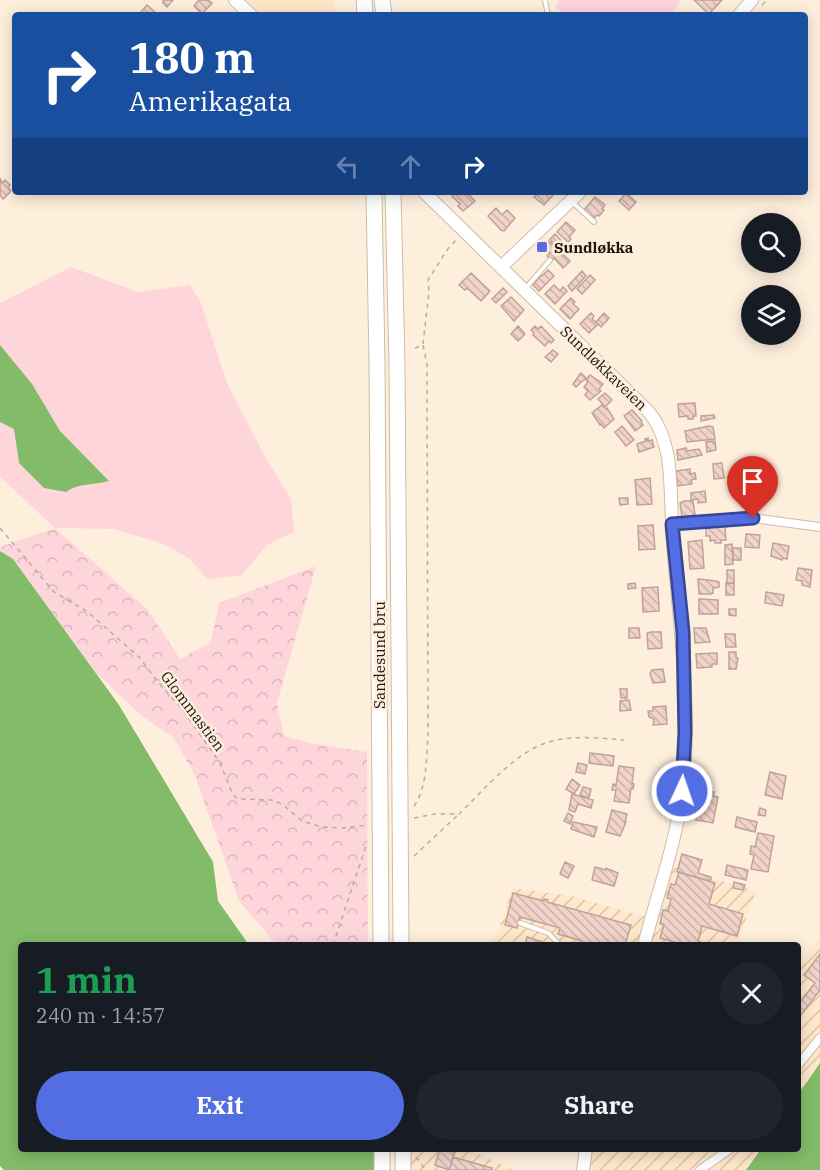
<!DOCTYPE html>
<meta charset="utf-8">
<style>
:root{--surface:#171b24;--page:#20242c;--text:#f1f3f6;--muted:#9ea1a6;--accent:#536de2}
body{margin:0;font-family:"IBM Plex Serif",serif;background:var(--page);color:var(--text);height:100vh;display:flex;flex-direction:column;font-size:22px;white-space:nowrap}
*{box-sizing:border-box;margin:0}
p{font-size:20px;color:var(--muted)}
.icon{flex:none;width:33px;height:33px;fill:none;stroke:currentColor;stroke-width:2;stroke-linecap:round;stroke-linejoin:round}
.map{position:relative;flex:1;overflow:hidden}
.side{position:absolute;left:18px;top:942px;width:783px;height:210px;display:flex;flex-direction:column;background:var(--surface);border-radius:6px;box-shadow:0 3px 15px #0003}
.side>*{flex:none}
.top-card{position:absolute;left:12px;top:12px;width:796px;height:183px;border-radius:6px;box-shadow:0 3px 15px #0003;background:#1a4fa0;color:#fff;overflow:hidden}
.fabs{position:absolute;left:741px;top:213px;display:grid;gap:12px}
.fabs a{display:grid;place-items:center;width:60px;height:60px;border-radius:50%;background:var(--surface);box-shadow:0 3px 15px #0003;font-size:30px}
.pin{position:absolute;display:grid;place-items:center;width:51px;height:51px;color:#fff;margin:-62px -26px;border-radius:50% 50% 50% 0;rotate:-45deg;box-shadow:0 0 6px #0007}
.pin .icon{rotate:45deg}
.me{position:absolute;width:66px;margin:-33px;rotate:3deg;stroke-linejoin:round;filter:drop-shadow(0 0 4px #0008)}
.turn{display:flex;align-items:center;gap:21px;height:126px;padding:0 18px;font-size:27px}
.turn .icon{width:78px;height:78px;stroke-width:2.5}
.turn b{display:block;font-size:42px;line-height:51px}
.lanes{display:flex;align-items:center;height:57px;padding:0 18px;background:#0003;justify-content:center;gap:30px;direction:ltr}
.lanes .off{opacity:.35}
.round{display:grid;place-items:center;flex:none;width:63px;height:63px;border-radius:32px;background:var(--page)}
.headline{display:flex;align-items:center;justify-content:space-between;height:102px;padding:0 18px}
h1{font-size:36px;font-weight:700;line-height:45px;color:#1e9e55}
.primary-button{display:flex;gap:12px;margin-top:auto;padding:12px 18px}
.primary-button a{flex:1;height:69px;border-radius:36px;background:var(--accent);color:#fff;font-size:24px;font-weight:700;line-height:69px;text-align:center}
.primary-button a+a{background:var(--page);color:var(--text)}
.map>svg:first-child{display:block}
.built{fill:#ffe7ca}
.industrial{fill:url(#industrial-furrows)}
.green{fill:#ffd5dc}
.forest{fill:url(#forest-crowns)}
.water{fill:#82bc69}
.building{fill:url(#building-back-hatch);stroke:#bfa399;stroke-width:1.5}
.lines{fill:none;stroke-linecap:round;stroke-linejoin:round}
.lane-casing{stroke:#cebca7;stroke-width:6}
.street-casing{stroke:#cebca7;stroke-width:10}
.secondary-casing{stroke:#cebca7;stroke-width:14}
.highway-casing{stroke:#cebca7;stroke-width:17}
.path{stroke:#b9ad9e;stroke-width:1.5;stroke-dasharray:4.5 4.5;stroke-linecap:butt}
.lane{stroke:#fff;stroke-width:4}
.street{stroke:#fff;stroke-width:8}
.secondary{stroke:#fff;stroke-width:12}
.highway{stroke:#fff;stroke-width:15}
.highway-bridge-casing{stroke:#cebca7;stroke-width:17;stroke-linecap:butt}
.highway-bridge{stroke:#fff;stroke-width:15}
.route-casing{stroke:#364793;stroke-width:15}
.route{stroke:#536de2;stroke-width:10}
.poi-dot{fill:#536de2;stroke:#feefdd;stroke-width:2}
.labels{text-anchor:middle;dominant-baseline:central;stroke-width:5;stroke-linejoin:round;paint-order:stroke}
.poi-label{font-size:15px;font-weight:bold;fill:#1c150e;stroke:#feefdd;text-anchor:start}
.street-label{font-size:15px;fill:#1c150e;stroke:#feefdd}
</style>
<div class="map">
<svg width="820" height="1170" viewBox="0 0 820 1170">
<defs>
<pattern id="industrial-furrows" width="10" height="10" patternUnits="userSpaceOnUse" patternTransform="scale(1.5)"><rect width="10" height="10" fill="#ffe7ca"/><path d="M-1 1l2-2M0 10L10 0M9 11l2-2" fill="none" stroke="#dac5ac"/></pattern>
<pattern id="forest-crowns" width="20" height="18" patternUnits="userSpaceOnUse" patternTransform="scale(1.5)"><rect width="20" height="18" fill="#ffd5dc"/><path d="M2 6a3 3 0 1 1 6 0M12 15a3 3 0 1 1 6 0" fill="none" stroke="#dab6bc"/></pattern>
<pattern id="building-back-hatch" width="6" height="6" patternUnits="userSpaceOnUse" patternTransform="scale(1.5)"><rect width="6" height="6" fill="#f1d3c9"/><path d="M-1 5l2 2M0 0l6 6M5-1l2 2" fill="none" stroke="#ceb4ab"/></pattern>
</defs>
<rect width="100%" height="100%" fill="#feefdd"/>
<path class="built" d="M242,0H334L335,15H257Z"/>
<path class="industrial" d="M666,865L756,891L737,945H482L497,936L512,888L571,896L651,918Z
M820,937V1063L798,1095V966Z
M414,1149H468L514,1170H401Z
M586,1149H761L746,1170H583Z"/>
<path class="green" d="M560,0H681L671,15H566L555,7Z
M71,267L138,292L190,285L201,303L227,383L265,457L291,499L294,532L267,545L242,575L207,579L190,559L166,545L115,529L55,528L0,477V303Z"/>
<path class="forest" d="M55,528L148,610L180,659L211,642L219,603L316,566L277,703L284,736L310,743L367,752L368,945H277L239,901L195,776L174,738L142,716L97,674L13,559L0,551V547Z"/>
<path class="water" d="M0,345L32,384L60,431L109,481C95,485 78,483 66,492L44,488L19,463L14,429L0,422Z
M0,551L13,559L119,705L213,862L218,901L249,945H21V1149H379L391,1170H4L0,1166Z
M820,1063V1170H746L761,1149H798V1095Z"/>
<path class="building" d="M163,0H173L167,7L163,3Z
M199,0H208L212,3L202,14L194,6Z
M694,0H722L709,14Z
M147,5L158,15H143L140,13Z
M0,178L2,183L5,180L10,185L8,187L11,191L3,199L0,195Z
M456,192H466L475,201L463,211L458,206L460,204L452,196Z
M536,192H549L553,195L544,205L534,197L538,193Z
M626,193L636,202L629,210L619,201Z
M595,197L605,205L602,209L604,210L599,216L597,215L594,218L584,210Z
M496,208L502,215L507,210L515,218L504,231L501,230L488,216Z
M566,222L575,230L569,237L571,239L568,242L557,232Z
M555,234L569,249L564,254L550,239Z
M549,241L570,261L563,268L554,258L552,260L547,256L550,253L543,247Z
M548,270L554,276L539,291L533,285L541,275L542,276Z
M582,271L586,276L572,291L568,286Z
M471,273L490,291L481,301L467,288L465,290L459,285Z
M590,275L595,280L582,294L577,289Z
M554,285L560,291L563,287L567,291L555,304L545,294Z
M503,288L507,292L496,303L492,299Z
M511,297L524,310L514,321L501,306Z
M571,298L575,302L573,304L579,309L570,319L560,309Z
M591,313L594,316L592,319L598,324L589,333L580,324Z
M604,313L609,318L601,327L596,322Z
M518,326L525,334L518,341L511,334Z
M535,326L538,329L541,326L554,340L551,343L549,341L545,346L533,335L534,333L531,330Z
M553,350L558,354L551,362L545,357Z
M581,373L586,378L576,387L573,384Z
M590,375L603,384L599,389L601,391L590,400L585,395L588,391L584,387L588,382L586,380Z
M605,393L612,400L605,407L598,399Z
M695,403L696,416H693V419H688V416L679,417L678,404Z
M602,405L606,409L607,408L614,419L604,428L601,424L600,425L592,413Z
M632,410L642,421L641,422L643,425L635,431L624,416Z
M714,415L715,418L701,421V416Z
M622,426L634,440L626,446L615,432Z
M709,426L713,427L715,439L687,442L685,431Z
M648,438V441L652,440L654,447L639,452L637,444L646,441L645,439Z
M715,441L716,450L707,452L706,442Z
M686,448L687,451L699,449L702,455L678,460L677,450Z
M722,463L724,478L714,479L713,464Z
M690,469V474L695,473L696,479L691,480L692,484L678,486L676,471Z
M650,478L652,504L637,505L635,480Z
M705,491L706,502L698,503V499L691,500V493Z
M619,498H628V504L620,505Z
M684,501H693L695,515L682,517L680,503Z
M653,525L655,549L639,550L638,526Z
M725,526L726,540H721V543H715V540L710,541V536H706V528Z
M746,534L760,535L759,548L745,547Z
M702,540L704,568L690,569L688,542Z
M773,543L789,546L787,559L783,558L782,560L771,556Z
M732,544L733,564L725,565V545Z
M733,548H741V560H733Z
M798,568L812,570L810,587L802,585V581L796,580Z
M727,570H734V583L727,584Z
M698,579L716,581L719,582V587L713,588V593L711,594H699Z
M635,583L636,588L628,589V584Z
M726,583H734V595H726Z
M658,587L659,611L643,612L642,588Z
M766,592L784,595L782,606L765,603Z
M699,599L718,600V614H699Z
M729,609H736V616L729,615Z
M629,628H639L640,638H629Z
M694,628H706L710,642L695,643Z
M651,632H661L662,648L648,649L647,633Z
M725,634H735L736,647H726Z
M729,652H736V658H738L736,669H729Z
M717,653V664H712V667L697,668L696,654Z
M663,669L665,682L653,683L650,674L652,670Z
M620,689H627V698H621Z
M629,700L631,710L620,711V701Z
M666,706L667,724L653,725L654,719L649,717L648,711H653V707Z
M590,753L614,756L613,766L589,763Z
M578,763L587,765L585,774L576,772Z
M619,766L634,768L632,783L634,784L633,789L631,788L629,803L614,801L616,790H612L613,784L616,785Z
M770,772L786,776L782,799L765,795Z
M572,779L580,785L574,794L566,789Z
M583,787L591,789L589,798L580,795Z
M707,791L714,792L713,796L718,797L713,823L696,820L701,794L706,795Z
M572,794L593,800L591,808L578,804L575,812L569,810Z
M760,808L766,810L765,816L758,815Z
M612,810L627,814L625,822H626L620,836L606,832Z
M568,813L573,816L570,824L564,821Z
M737,817L757,822L755,832L735,827Z
M573,822L597,827L594,837L571,829Z
M758,833L774,836L768,872L751,869L754,855L750,854L751,846L755,847Z
M682,854L702,860L698,873L711,877L710,881L677,872Z
M565,862L574,866L568,878L560,874Z
M727,865L748,870L746,880L725,875Z
M595,867L606,870V868L618,873L614,886L592,880Z
M679,872L715,883L709,904L743,914L737,936L702,926L698,942H701L700,945H684L660,938L664,925L660,924L663,910L668,911L671,899L667,898L671,884L675,885Z
M734,882L745,885L743,890L733,888Z
M513,893L544,901V899L548,900L547,902L631,925L625,945H580L582,941L558,934L560,928L520,917L517,928L505,925Z
M527,937L542,942L541,945H525Z
M820,954V990L798,1019V1005L815,983L804,975Z
M440,1149L455,1152L449,1170L435,1165Z
M453,1157L492,1168V1170H449Z"/>
<g class="lines">
<defs>
<path id="lane" d="M545,0L548,15
M572,202L594,222
M525,289L550,260
M520,923L548,933L560,945"/>
<path id="street" d="M672,524L753,518L820,527
M798,1065L820,1038
M700,1170L730,1149"/>
<path id="secondary" d="M235,0L251,15
M739,15L752,0
M424,192L646,409C659,422 664,439 668,457C672,486 671,516 673,544C680,627 692,711 682,795C675,846 657,895 644,945
M501,267L580,192
M583,1170L586,1149"/>
<path id="highway" d="M364,0L365,15
M382,0L384,15
M374,192L377,364
M393,192L397,365
M382,1149V1170
M403,1149V1170"/>
</defs>
<use href="#lane" class="lane-casing"/>
<use href="#street" class="street-casing"/>
<use href="#secondary" class="secondary-casing"/>
<use href="#highway" class="highway-casing"/>
<path class="path" d="M762,5L767,0
M423,344L429,292L428,280L447,250L457,239
M0,528L54,592L88,612L140,658L157,681L182,709L220,763L233,795L238,799L272,800L282,804L302,821L322,827L343,828L367,825
M414,806C427,788 426,760 428,738L427,365L423,345L415,348
M414,818L435,814H459C483,791 516,751 549,742C573,735 599,738 624,740
M414,856L459,814
M333,945L367,843
M416,1157L426,1170"/>
<use href="#lane" class="lane"/>
<use href="#street" class="street"/>
<use href="#secondary" class="secondary"/>
<use href="#highway" class="highway"/>
<defs>
<path id="highway-bridge" d="M377,364L381,945
M397,365L401,945"/>
</defs>
<use href="#highway-bridge" class="highway-bridge-casing"/>
<use href="#highway-bridge" class="highway-bridge"/>
</g>
<g class="lines">
<defs>
<path id="route" d="M682,791L685,732L683,632L672,524L753,518"/>
</defs>
<use href="#route" class="route-casing"/>
<use href="#route" class="route"/>
</g>
<rect class="poi-dot" x="536" y="241" width="12" height="12" rx="3"/>
<g class="labels">
<g class="poi-label">
<text x="554" y="247">Sundløkka</text>
</g>
<g class="street-label">
<text transform="translate(604 368) rotate(44)">Sundløkkaveien</text>
<text transform="translate(379 655) rotate(-90)">Sandesund bru</text>
<text transform="translate(193 711) rotate(53)">Glommastien</text>
</g>
</g>
</svg>
<div class="fabs">
<a><svg class="icon" aria-label="search" viewBox="0 0 24 24"><circle cx="10" cy="10" r="6"/><path d="M15 15l6 6"/></svg></a>
<a><svg class="icon" aria-label="layers" viewBox="0 0 24 24"><path d="M12 4l9 5-9 5-9-5zM3 14l9 5 9-5"/></svg></a>
</div>
<div class="pin" style="left:753px;top:518px;background:#d93025"><svg class="icon" aria-label="arrive" viewBox="0 0 24 24"><path d="M6 21V4h12l-3 4 3 4H6"/></svg></div>
<svg class="me" style="left:682px;top:791px" viewBox="-20 -20 40 40"><circle r="17" fill="#536de2" stroke="#fff" stroke-width="3"/><path d="M0-11L8 9 0 5-8 9z" fill="#fff"/></svg>
<div class="top-card">
<div class="turn"><svg class="icon" aria-label="right" viewBox="0 0 24 24"><path d="M7 20v-9h11M14 6l5 5-5 5"/></svg><div><b>180 m</b>Amerikagata</div></div>
<div class="lanes"><svg class="icon off" aria-label="left" viewBox="0 0 24 24"><path d="M17 20v-9H6M10 6l-5 5 5 5"/></svg><svg class="icon off" aria-label="ahead" viewBox="0 0 24 24"><path d="M12 20V5M6 11l6-6 6 6"/></svg><svg class="icon" aria-label="right" viewBox="0 0 24 24"><path d="M7 20v-9h11M14 6l5 5-5 5"/></svg></div>
</div>
<section class="side">
<div class="headline"><div><h1>1 min</h1><p>240 m · 14:57</p></div><a class="round"><svg class="icon" aria-label="close" viewBox="0 0 24 24"><path d="M6 6l12 12M18 6L6 18"/></svg></a></div>
<div class="primary-button"><a>Exit</a><a>Share</a></div>
</section>
</div>
